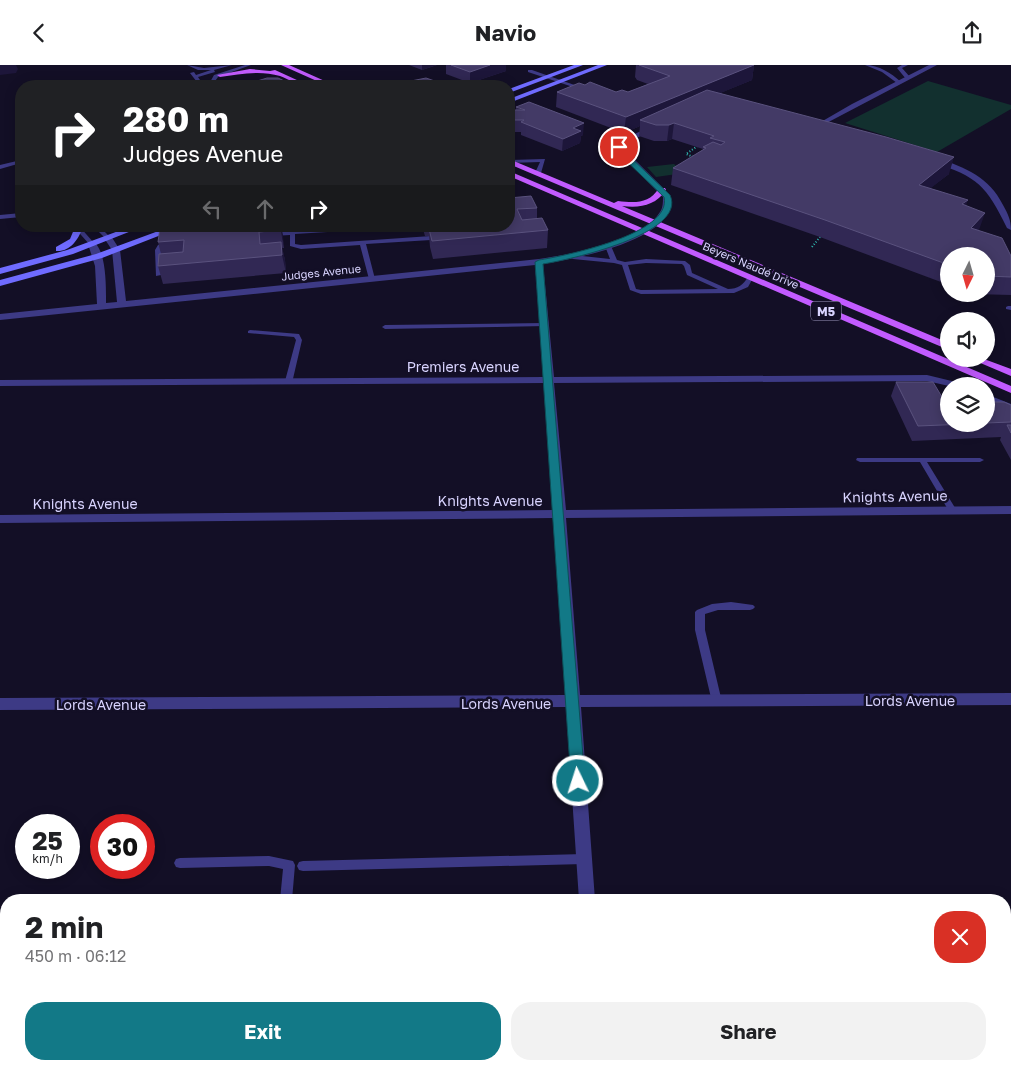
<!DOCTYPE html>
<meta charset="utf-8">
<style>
:root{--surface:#fff;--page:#f2f2f2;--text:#202124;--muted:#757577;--accent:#127987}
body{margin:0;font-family:"Golos Text",sans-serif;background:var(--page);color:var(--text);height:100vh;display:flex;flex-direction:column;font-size:19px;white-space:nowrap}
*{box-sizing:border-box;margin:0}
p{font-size:16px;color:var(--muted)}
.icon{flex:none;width:28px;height:28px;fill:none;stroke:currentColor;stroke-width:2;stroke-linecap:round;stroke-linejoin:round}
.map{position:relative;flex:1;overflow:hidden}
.panel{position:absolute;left:0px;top:829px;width:1011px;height:176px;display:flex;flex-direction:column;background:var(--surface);border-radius:20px 20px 0 0;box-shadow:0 2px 12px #0003}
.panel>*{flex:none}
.guide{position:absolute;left:15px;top:15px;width:500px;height:152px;border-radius:20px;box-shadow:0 2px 12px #0003;background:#202124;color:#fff;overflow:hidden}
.needle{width:32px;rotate:185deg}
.buttons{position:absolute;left:940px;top:182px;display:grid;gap:10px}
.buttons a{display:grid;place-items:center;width:55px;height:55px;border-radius:50%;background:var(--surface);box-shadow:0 2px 12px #0003;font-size:25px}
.speed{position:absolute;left:15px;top:749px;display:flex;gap:10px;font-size:25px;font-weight:700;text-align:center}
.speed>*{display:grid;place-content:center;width:65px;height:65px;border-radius:50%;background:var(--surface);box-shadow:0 2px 12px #0003;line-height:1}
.speed small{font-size:12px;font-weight:400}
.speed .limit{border:8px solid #d22;background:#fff;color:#111}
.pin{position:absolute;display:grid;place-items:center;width:42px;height:42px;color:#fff;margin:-21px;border:2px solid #fff;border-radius:50%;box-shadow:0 1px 5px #0007}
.me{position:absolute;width:55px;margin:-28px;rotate:356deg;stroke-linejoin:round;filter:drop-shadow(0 0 4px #0008)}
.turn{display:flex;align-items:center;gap:18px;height:105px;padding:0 25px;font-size:22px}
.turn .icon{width:65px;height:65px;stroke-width:2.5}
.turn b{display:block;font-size:35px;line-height:42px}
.lanes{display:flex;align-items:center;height:48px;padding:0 25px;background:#0003;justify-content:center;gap:25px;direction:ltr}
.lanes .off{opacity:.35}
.round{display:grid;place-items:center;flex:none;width:52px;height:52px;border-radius:20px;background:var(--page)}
.headline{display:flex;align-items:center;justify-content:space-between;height:85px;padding:0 25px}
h1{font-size:30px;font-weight:700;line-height:38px}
.button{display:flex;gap:10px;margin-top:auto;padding:10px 25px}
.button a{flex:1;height:58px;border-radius:20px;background:var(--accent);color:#fff;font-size:20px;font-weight:700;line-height:58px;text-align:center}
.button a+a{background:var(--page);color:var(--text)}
header{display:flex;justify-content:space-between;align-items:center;height:65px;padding:0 25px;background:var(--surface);font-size:22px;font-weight:700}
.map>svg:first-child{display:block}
.green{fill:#12302f}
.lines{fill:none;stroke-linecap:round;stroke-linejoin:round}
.path{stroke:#2fb8b0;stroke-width:2;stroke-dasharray:1 2;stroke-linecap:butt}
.service{fill:#3d3a85;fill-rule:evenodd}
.minor{fill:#3d3a85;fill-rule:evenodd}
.secondary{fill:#6f6bff;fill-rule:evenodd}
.primary{fill:#c25bff;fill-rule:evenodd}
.wall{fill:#312854}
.shaded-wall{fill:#1d163a}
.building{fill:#433a66;stroke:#5a527e}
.route{fill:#127987;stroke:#0c4f58}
.labels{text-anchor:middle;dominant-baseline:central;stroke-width:5;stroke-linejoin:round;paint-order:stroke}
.far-street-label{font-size:11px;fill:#d9d4ff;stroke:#130f26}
.shield{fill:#130f26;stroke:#9e99be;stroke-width:1}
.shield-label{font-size:12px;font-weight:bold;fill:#d9d4ff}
.street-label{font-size:14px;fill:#d9d4ff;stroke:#130f26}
</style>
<header><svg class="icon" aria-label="back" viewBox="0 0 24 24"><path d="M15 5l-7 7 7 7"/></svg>Navio<svg class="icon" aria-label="share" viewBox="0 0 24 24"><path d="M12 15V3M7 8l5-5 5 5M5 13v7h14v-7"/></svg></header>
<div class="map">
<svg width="1011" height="1004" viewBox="0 0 1011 1004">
<rect width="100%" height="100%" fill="#130f26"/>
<path class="green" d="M928,16L1011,40V44L937,87L845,58Z
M674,99L684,108L656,112L647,102Z"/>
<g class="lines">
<path class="path" d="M696,93L686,89L699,80
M812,182L820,172"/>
<path class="service" d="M187,0L204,3L232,0L214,5L215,7L198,12L204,21H200L190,8L194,7L196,10L211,5H198Z
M245,0H251L218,12L213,19L214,21H210L209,19L214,10Z
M865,0C879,0 891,8 901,17L897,18L882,7Z
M902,0H908L902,3L910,12V14H906L897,3Z
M528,5H532L583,23L579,24L528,7Z
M545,94L541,108L538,110L535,108L540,97L509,98L510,95Z
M21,95V98L0,104V100Z
M21,148V152L0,154V150Z
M73,161H79L94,178V180H90Z
M93,161H99L110,172V174H106Z
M291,161H295L296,166L363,161H395L392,163L295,169V179L301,180L431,171L434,173L431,175L366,179L375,214L372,216L369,214L360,180L301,184L290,181V170L272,171L269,169L272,167L290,166Z
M169,176L171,177V179L162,182L161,185V210L156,211L155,185L158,180Z
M608,179L611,181L617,195L625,197L646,194L685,196L690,200L692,208L728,224C738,224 743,220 748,212L753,213L748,222L734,228L641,229L630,225L622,200L614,198L573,194L570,192L573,190L610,194L605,181ZM646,198L682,199L684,201L687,210L718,224L641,225L636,224L628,200Z
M1008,241H1011V245L1006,244V242Z
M544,258L547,260L546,261L385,264L382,262L385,260Z
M250,265L299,269L302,275L292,318H289L285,316L296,275L294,272L248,268V266Z
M857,393H980L984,395L980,397H927L957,446L953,449L950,448L920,397H860L856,395Z
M731,537L753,540L755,542L753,544L750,545H718L705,549V565L722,637L721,640L717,641L713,640L712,637L695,565V547L697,545L712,539Z
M584,789L588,790L590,794L588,798L584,799L303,806L299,805L297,801L299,797L303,796Z
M269,791L293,796L295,800L292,835H280L283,804L269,801L180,803L176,802L174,798L176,794L180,793Z"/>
<path class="minor" d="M929,0H937L819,62L814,61L852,39Z
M653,61L655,62V64L624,79L623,83L670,130C682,174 573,194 543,199L554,312L927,310L964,319L965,321H949L927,316L554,318L566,445L1011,441V449L566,453L580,630L1011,628V640L581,642L595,835H579L566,642L0,645V633L566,630L554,453L0,458V450L554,445L544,318L0,321V315L544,312L535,200L0,255V249L97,239L95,201L88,179L92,176C107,183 106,224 106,238L117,237L112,185L104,173L108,171H111L120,185L126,236L539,194C572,189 641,178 660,147C663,143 663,137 663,132L615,83L618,76Z
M932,93H938C966,103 989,112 1003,140C1008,149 1011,155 1011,165L1007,163C986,120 978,112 932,97Z
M986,329L1011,339V346L986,336Z
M1005,911H1011V929H1005Z
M0,923H6V941H0Z
M589,999H607L608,1004H590Z"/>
<path class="secondary" d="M574,0H583L509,28V24Z
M598,0H607L509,38V34Z
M132,161H144L73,189L0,209V203L67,185Z
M172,161H184L102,193L0,221V215L96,189Z
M75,162L82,164C78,175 70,187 56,186V182L70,174Z"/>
<path class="primary" d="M281,0H289L336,21H328Z
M250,4L270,6L275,5L310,21C299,22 291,15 280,11C261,5 239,9 220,12L217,10Z
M509,94L614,138L618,136C635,138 649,139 659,123H665L666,125C655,141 640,143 622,141L949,278V285L509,99Z
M509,106L1011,321V328L509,111Z
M971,294H984L1011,304V311Z"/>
</g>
<path class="wall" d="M409,0H437L422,5Z
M446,0H506V6L470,18L446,9Z
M636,0H754L752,15L720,28L949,109L930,123L966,141L979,165L978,166L1011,191V230L973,229H986V191H949V220L820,172L671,120L673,103L703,86V84L672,74L667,76H654L639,71L640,61L624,68L556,42L557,27L585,20L616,27H628L648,19L637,15L635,12Z
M516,42L583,70L581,71L580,78L562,86L521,70V67H511L509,66V45H516Z
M509,133L537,143V154L548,165L547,183L433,194L430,182L429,171H425L422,161H509Z
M281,161L284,183H282L285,195L286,208L163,219L158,201L161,189L158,177Z
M896,317L949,359H986V337L1011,340V395L1000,375L1001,372L912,376L891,331Z"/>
<path class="shaded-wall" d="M0,0H18H16L18,4L16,8L0,10Z
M422,0H437L422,5Z
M490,0H506V6L470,18V7Z
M754,0L752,15L648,58L640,55V61L624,68L626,52Z
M584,58L583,70L581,71L580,78L562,86L563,74L573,63Z
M674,58L672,74L667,76L669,60Z
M954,92L949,109L913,137L919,120Z
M968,135L962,152V139Z
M985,148L979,165L964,181L971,163Z
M280,161H281L283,170L284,183Z
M281,177L285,195L286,208L282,190Z"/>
<path class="building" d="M451,0H490L470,7Z
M639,0H754L626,52L557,27L579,18L585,20L590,17L616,27L622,25L628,27L670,11Z
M267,13H278L295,21H241Z
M426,13L449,21H415L409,19L414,17L411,16Z
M707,25L886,72L954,92L919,120L968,135L962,139L985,148L971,163L1002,173L1011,191V212L986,211V191H949V200L825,155L673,103L706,83L703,82L713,77L721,80L725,77L710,73L714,71L674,58L669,60H656L640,55Z
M529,37L584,58L573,63L581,66L563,74L521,57L524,55H511L509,54V45H525L516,42Z
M531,131L537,143L517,144L522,155L542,153L548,165L432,176L429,164L451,162V161H509V133Z
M185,161H280L281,165L259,167L260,179L281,177L282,190L158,201L159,189L183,187L184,175L158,177L160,163Z
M896,317H933L945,337H949V359H967L918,361Z
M986,337H1004L1011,340V357L986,358Z
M1007,360H1011V368Z"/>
<path class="route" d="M616,81H621L624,86L670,130C688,169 568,195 543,199L585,716L583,720L578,722L573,720L571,716L535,197L539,195C564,191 673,169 664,132L619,89Z"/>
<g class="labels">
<g class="far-street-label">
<text transform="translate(751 200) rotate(23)">Beyers Naudé Drive</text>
<text transform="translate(321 207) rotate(-6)">Judges Avenue</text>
</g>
<rect class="shield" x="811" y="236.5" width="30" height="19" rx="4"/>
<g class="shield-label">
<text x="826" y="246">M5</text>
</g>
<g class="street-label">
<text x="463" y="301">Premiers Avenue</text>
<text transform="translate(895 431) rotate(-1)">Knights Avenue</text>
<text x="490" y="435">Knights Avenue</text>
<text x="85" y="438">Knights Avenue</text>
<text x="910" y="635">Lords Avenue</text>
<text x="506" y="638">Lords Avenue</text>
<text x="101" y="639">Lords Avenue</text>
</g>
</g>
</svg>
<div class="buttons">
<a><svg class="needle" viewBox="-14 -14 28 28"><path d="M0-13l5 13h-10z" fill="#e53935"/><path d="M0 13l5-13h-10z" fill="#757577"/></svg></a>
<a><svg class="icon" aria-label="sound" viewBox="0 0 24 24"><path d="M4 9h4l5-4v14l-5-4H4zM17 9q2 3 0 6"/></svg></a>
<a><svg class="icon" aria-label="layers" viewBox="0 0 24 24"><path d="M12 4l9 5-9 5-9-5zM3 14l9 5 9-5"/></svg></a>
</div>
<div class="speed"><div>25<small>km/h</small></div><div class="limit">30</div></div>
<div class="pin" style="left:619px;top:82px;background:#d93025"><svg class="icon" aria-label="arrive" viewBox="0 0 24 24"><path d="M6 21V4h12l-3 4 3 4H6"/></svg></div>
<svg class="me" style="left:578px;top:716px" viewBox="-20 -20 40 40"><circle r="17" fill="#127987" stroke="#fff" stroke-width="3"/><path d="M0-11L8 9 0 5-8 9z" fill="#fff"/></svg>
<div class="guide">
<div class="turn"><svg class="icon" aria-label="right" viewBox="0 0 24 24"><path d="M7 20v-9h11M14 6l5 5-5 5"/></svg><div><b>280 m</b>Judges Avenue</div></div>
<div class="lanes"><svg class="icon off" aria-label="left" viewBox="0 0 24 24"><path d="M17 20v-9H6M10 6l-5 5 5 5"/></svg><svg class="icon off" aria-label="ahead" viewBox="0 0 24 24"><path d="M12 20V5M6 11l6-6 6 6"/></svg><svg class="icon" aria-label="right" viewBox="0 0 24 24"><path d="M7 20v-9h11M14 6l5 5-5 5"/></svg></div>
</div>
<section class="panel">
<div class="headline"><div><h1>2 min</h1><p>450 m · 06:12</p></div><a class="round" style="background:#d93025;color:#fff"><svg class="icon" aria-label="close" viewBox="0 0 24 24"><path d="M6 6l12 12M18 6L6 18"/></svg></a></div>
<div class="button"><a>Exit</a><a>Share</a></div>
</section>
</div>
